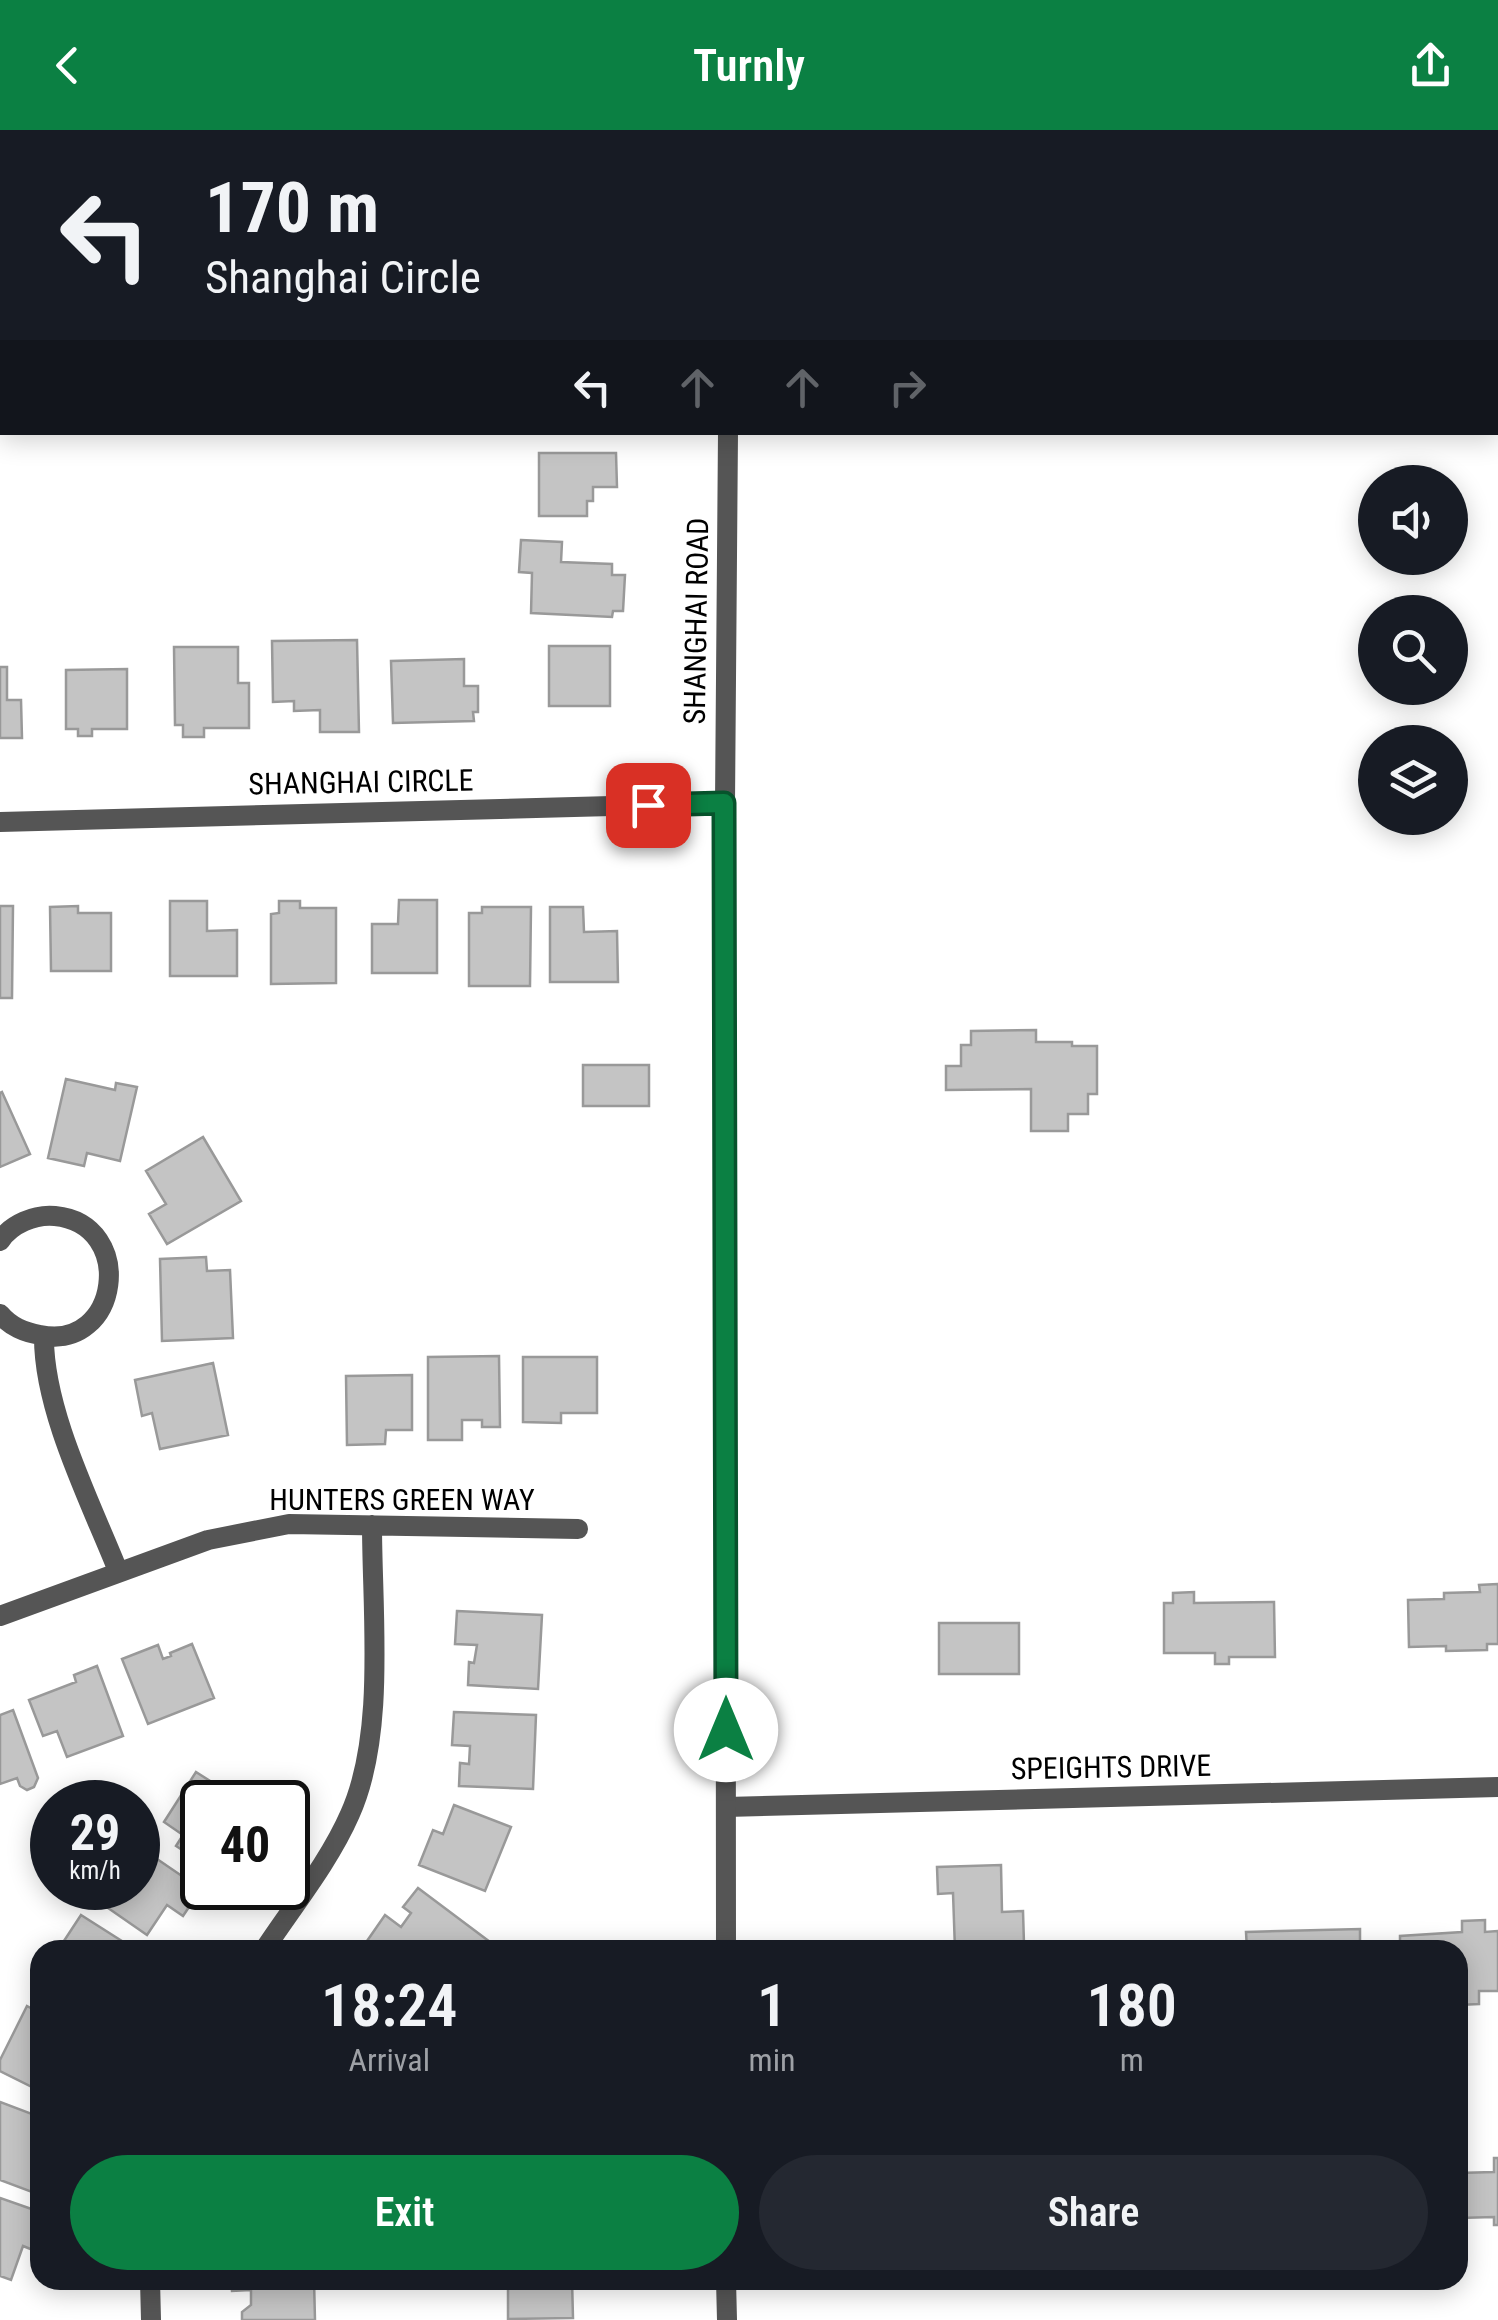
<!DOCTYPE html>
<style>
:root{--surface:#171b24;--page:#242831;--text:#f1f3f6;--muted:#9ea1a6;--accent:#0b8043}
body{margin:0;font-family:"Roboto Condensed",sans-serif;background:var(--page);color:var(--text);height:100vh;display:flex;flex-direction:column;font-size:38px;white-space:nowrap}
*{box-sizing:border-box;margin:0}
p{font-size:32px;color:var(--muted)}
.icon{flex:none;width:55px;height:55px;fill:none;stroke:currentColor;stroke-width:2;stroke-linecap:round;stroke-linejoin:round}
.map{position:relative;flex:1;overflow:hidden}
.sheet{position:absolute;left:30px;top:1810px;width:1438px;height:350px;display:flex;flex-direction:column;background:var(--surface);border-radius:30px;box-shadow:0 5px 25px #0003}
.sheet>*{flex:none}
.banner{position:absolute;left:0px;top:0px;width:1500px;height:305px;box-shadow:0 5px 25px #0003;background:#171b24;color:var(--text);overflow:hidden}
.fabs{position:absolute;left:1358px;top:335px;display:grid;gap:20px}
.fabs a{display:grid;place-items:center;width:110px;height:110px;border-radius:50%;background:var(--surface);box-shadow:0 5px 25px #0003;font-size:50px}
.speed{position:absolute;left:30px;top:1650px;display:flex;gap:20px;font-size:50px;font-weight:700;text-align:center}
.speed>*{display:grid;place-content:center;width:130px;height:130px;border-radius:50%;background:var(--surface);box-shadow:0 5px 25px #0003;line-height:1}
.speed small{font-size:25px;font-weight:400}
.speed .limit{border:5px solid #111;border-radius:15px;background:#fff;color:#111}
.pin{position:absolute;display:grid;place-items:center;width:85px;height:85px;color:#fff;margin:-42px;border-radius:20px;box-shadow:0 5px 15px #0006}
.me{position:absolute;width:110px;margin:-55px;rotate:0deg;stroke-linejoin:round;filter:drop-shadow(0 0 8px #0008)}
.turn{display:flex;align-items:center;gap:35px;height:210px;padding:0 40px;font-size:45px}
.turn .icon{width:130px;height:130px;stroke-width:2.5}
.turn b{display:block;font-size:70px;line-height:85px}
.lanes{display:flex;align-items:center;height:95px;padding:0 40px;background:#0003;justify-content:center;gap:50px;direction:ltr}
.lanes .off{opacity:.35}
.eta{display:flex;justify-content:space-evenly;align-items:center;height:170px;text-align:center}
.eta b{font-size:60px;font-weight:600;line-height:70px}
.primary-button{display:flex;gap:20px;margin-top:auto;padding:20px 40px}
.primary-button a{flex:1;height:115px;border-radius:60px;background:var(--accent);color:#fff;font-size:40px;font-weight:600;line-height:115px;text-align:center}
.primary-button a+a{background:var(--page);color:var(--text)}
header{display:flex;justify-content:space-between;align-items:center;height:130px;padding:0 40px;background:var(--accent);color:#fff;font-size:45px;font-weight:600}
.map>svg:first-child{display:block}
.building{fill:#c4c4c4;stroke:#999;stroke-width:2.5}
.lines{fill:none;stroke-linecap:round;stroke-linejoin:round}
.minor{stroke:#555;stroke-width:20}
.tertiary{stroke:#555;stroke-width:20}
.route-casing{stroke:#07532c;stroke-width:25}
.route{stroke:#0b8043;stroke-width:18}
.labels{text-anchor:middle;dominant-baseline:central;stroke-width:8;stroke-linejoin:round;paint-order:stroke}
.street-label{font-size:30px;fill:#000;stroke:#fff}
</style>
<header><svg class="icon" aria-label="back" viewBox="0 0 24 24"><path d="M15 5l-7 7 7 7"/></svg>Turnly<svg class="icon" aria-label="share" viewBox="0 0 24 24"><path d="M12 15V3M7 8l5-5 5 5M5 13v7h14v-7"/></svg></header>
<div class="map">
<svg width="1498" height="2190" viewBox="0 0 1498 2190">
<rect width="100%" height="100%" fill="#fff"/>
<path class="building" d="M28,0H91V2H28Z
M232,0H283V2H232Z
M1082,0H1251V2H1082Z
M539,323H616L617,357H593V371H587V386H539Z
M521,410L562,412L561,432L612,434V445H625L623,481H613L612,487L531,483L532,443L519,442Z
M357,510L359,602H320V580L294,581V571L273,572L272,511Z
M549,516H610V576H549Z
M174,517H238V553H249V598H204V607H183V595H175Z
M464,529V556H478V582H473L474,591L393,593L391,531Z
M0,537H7V570H21L22,608H0Z
M127,539V599H92V606H78V599H66V540Z
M399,770H437V843H372V794H398Z
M170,771H207V801L237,800V846H170Z
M279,771H300V778H336V853L271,854V784L279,783Z
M0,776H13L12,868H0Z
M78,776V783H111V841H51L50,777Z
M482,777H531L530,856H469V783H482Z
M550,777H583L584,802L617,801L618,852H550Z
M1036,900V912H1072V916H1097V964H1088V984H1068V1001H1031V959L946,960V936H961V915H971V901Z
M583,935H649V976H583Z
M66,949L115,960L116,953L137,957L120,1031L87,1023L84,1036L48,1028Z
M2,962L30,1024L0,1037V963Z
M203,1007L241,1071L167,1114L149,1084L166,1074L146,1041Z
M206,1127L207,1141L230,1140L233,1208L162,1211L160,1129Z
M499,1226L500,1297H482V1290H462V1310H428V1227Z
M523,1227H597V1283H561V1293L523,1292Z
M213,1233L228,1305L160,1319L152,1283L142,1286L135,1250Z
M412,1245V1300H386L385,1314L347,1315L346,1246Z
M1498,1454V1514H1487V1520L1446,1521V1516L1409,1517L1408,1470L1444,1469V1463L1480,1462L1479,1455Z
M1194,1462V1473L1274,1472L1275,1527H1229V1534H1215V1523H1164V1473H1173V1463Z
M457,1481L542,1485L538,1559L468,1555L469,1532L474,1533L477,1515L455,1514Z
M939,1493H1019V1544H939Z
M192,1514L214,1568L148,1594L122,1529L158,1515L163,1529L171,1526L170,1523Z
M97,1536L123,1606L67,1627L57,1601L43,1606L29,1570L76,1552L74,1545Z
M13,1580L38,1648L34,1657L27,1660L20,1656L17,1648L0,1654V1585Z
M454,1582L536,1585L533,1659L459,1656L460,1633L469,1634L470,1616L452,1615Z
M196,1642L243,1672H202V1733L176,1716L183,1705L164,1692Z
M454,1675L511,1697L485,1761L419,1735L433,1700L443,1704Z
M138,1716L201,1759L183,1786L167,1775L147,1805L95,1769L102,1758H138Z
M1001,1735L1002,1782L1023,1781L1024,1814L955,1820L953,1763L938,1764L937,1737Z
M418,1758L494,1815L490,1820H379L367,1811L385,1785L401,1797L411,1783L403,1777Z
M81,1785L136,1820H58Z
M1485,1790V1802L1498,1801V1861H1479V1874L1458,1875V1820H1400V1806L1462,1802V1791Z
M1360,1799V1820H1247L1246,1802Z
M27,1876L40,1883V1961L0,1941V1930Z
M0,1972L40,1987V2065L0,2050Z
M1494,2028H1498V2095H1494V2087L1458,2088V2043L1494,2042Z
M0,2068L40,2082V2100L33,2120L23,2116L11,2150L0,2146Z
M231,2150H314L315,2190H242V2182L251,2175V2160L232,2161Z
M508,2150H572L573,2188L508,2189Z"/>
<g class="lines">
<path class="minor" d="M423,0V2
M0,692L725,673
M0,1111C11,1094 35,1084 55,1086C137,1094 120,1222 40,1205C24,1202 11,1197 0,1184
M44,1208C44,1282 91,1373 118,1441
M0,1486L208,1410L289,1394L578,1399
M726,1677L1498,1657
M264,1820C293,1776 329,1732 350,1684C386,1604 372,1483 372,1395
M150,2150L151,2190"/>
<path class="tertiary" d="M731,2V0
M726,1820L725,673L728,302
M726,2150L727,2190"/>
</g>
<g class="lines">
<defs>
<path id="route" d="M648,675L724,673L726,1600"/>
</defs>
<use href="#route" class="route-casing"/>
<use href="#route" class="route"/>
</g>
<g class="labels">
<g class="street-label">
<text transform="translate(696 491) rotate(-89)">SHANGHAI ROAD</text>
<text transform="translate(361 652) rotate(-1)">SHANGHAI CIRCLE</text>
<text x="402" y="1369">HUNTERS GREEN WAY</text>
<text transform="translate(1111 1637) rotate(-1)">SPEIGHTS DRIVE</text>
</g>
</g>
</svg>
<div class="fabs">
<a><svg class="icon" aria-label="sound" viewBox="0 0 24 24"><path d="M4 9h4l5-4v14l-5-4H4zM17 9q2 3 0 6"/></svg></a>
<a><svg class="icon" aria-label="search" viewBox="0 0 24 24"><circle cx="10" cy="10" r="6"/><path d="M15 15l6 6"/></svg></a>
<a><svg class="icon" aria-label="layers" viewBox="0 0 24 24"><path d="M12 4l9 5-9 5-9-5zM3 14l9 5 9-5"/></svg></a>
</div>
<div class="speed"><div>29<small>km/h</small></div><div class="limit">40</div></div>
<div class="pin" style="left:648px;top:675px;background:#d93025"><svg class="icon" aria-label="arrive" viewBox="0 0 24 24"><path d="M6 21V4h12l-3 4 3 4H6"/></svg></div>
<svg class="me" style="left:726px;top:1600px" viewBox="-20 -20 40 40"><circle r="19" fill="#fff"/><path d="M0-13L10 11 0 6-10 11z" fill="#0b8043"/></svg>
<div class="banner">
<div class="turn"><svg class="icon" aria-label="left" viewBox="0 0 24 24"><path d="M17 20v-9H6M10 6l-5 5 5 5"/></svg><div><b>170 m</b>Shanghai Circle</div></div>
<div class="lanes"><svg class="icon" aria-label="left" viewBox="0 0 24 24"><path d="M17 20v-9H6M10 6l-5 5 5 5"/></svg><svg class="icon off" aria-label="ahead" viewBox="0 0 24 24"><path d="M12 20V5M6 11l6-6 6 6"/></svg><svg class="icon off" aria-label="ahead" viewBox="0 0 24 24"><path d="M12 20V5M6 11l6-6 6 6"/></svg><svg class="icon off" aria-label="right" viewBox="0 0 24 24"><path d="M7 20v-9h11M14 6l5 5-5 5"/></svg></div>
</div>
<section class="sheet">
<div class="eta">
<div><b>18:24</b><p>Arrival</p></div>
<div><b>1</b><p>min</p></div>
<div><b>180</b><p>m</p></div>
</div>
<div class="primary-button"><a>Exit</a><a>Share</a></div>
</section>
</div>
